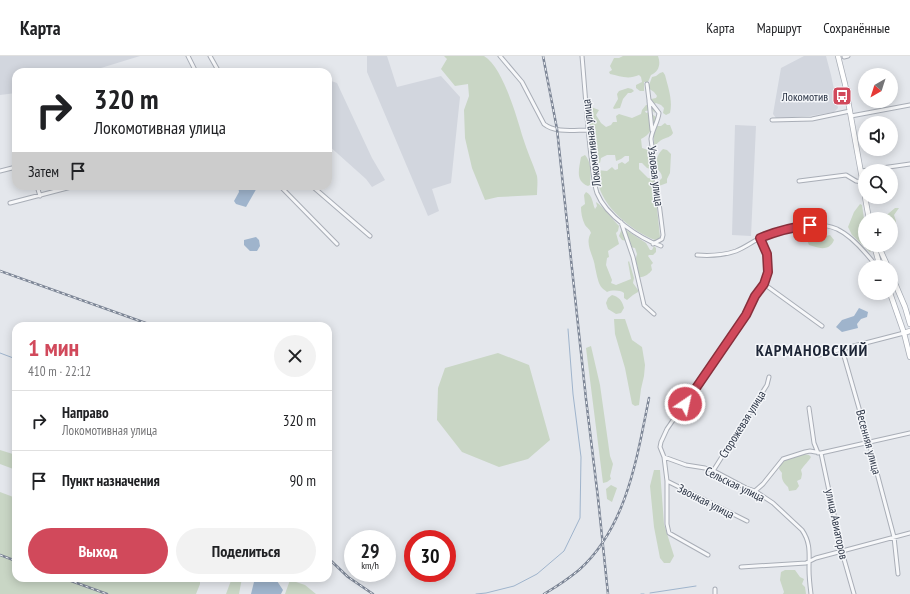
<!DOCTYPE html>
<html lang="ru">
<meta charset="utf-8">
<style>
:root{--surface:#fff;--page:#f2f2f2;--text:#202124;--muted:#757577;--line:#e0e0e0;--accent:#d1495b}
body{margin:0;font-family:"PT Sans Narrow",sans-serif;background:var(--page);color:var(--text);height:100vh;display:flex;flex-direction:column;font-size:15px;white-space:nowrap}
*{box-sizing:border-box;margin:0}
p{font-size:13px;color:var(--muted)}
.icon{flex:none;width:22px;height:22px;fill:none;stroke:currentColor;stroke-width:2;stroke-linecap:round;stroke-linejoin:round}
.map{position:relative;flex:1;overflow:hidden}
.side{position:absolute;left:12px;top:266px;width:320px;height:260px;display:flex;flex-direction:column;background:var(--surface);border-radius:12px;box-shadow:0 2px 10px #0003}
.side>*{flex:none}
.hud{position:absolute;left:12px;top:12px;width:320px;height:122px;border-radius:12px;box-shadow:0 2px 10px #0003;background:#fff;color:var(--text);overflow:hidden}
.needle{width:26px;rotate:219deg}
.fabs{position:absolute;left:858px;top:12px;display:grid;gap:8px}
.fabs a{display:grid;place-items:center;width:40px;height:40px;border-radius:50%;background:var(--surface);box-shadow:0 2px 10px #0003;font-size:20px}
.speed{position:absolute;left:344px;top:474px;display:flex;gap:8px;font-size:20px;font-weight:700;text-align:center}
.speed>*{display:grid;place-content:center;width:52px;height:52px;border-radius:50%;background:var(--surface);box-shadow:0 2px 10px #0003;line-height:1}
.speed small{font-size:10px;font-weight:400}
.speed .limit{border:6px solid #d22;background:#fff;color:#111}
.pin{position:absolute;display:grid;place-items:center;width:34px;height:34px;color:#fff;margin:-17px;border-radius:8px;box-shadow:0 2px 6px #0006}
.me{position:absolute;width:44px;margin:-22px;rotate:34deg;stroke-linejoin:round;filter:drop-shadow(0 0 3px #0008)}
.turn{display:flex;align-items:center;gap:14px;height:84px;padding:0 16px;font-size:18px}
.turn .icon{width:52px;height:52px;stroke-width:2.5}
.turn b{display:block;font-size:28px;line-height:34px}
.then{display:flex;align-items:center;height:38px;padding:0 16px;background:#0003;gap:8px;font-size:15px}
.round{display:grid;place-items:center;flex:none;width:42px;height:42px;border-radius:21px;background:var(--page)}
.head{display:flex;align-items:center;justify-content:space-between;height:68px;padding:0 16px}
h1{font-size:24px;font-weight:800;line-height:30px;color:var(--accent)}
.cta{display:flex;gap:8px;margin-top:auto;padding:8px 16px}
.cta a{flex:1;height:46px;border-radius:24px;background:var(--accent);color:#fff;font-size:16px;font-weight:800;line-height:46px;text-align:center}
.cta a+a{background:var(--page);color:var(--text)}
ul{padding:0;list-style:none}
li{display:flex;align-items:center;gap:12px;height:60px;padding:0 16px;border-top:1px solid var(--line)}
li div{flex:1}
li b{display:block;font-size:15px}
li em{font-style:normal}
header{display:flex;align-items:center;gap:24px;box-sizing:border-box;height:56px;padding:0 20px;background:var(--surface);border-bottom:1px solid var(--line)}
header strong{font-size:19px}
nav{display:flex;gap:22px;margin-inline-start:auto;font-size:14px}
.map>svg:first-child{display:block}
.built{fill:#d2d6de}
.green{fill:#c9d6c5}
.water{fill:#9fb4cc}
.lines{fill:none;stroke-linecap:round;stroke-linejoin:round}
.stream{stroke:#9fb4cc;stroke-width:1}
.street-casing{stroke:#a9aeb7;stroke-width:5}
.secondary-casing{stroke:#a9aeb7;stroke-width:6}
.street{stroke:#f7f8fa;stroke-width:3}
.secondary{stroke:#fff;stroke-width:4.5}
.rail-casing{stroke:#7d8696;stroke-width:2.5}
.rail{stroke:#f4f6f9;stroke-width:1;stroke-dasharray:3;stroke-linecap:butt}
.route-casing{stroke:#882f3b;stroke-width:10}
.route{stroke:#d1495b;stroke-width:7}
.labels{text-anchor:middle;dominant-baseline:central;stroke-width:3;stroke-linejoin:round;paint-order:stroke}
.poi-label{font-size:12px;fill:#2b3445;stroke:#f4f6f9;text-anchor:end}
.street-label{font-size:12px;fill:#2b3445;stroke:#f4f6f9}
.district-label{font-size:16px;font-weight:bold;letter-spacing:1px;fill:#1d2536;stroke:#f4f6f9}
</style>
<header>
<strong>Карта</strong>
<nav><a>Карта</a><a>Маршрут</a><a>Сохранённые</a></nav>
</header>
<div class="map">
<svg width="910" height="538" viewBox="0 0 910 538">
<rect width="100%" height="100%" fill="#e4e7ec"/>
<path class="built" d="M0,0H140L88,16H16V37L0,39Z
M367,0H387L397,31L441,20L460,41L451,127L432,133L439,155L428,160L367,16Z
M804,0H826L831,19L838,52L834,56L810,60L776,62L773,58L781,12Z
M328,24L337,27L372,102L385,124L372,131L366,123L328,89Z
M735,69L756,70L751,180L732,179Z"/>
<path class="green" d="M444,0H484C503,11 517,62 523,82C527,95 533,108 537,120C538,126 537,133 537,139L498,141L485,144L472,112L465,82L464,54L469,40L468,28L455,30L441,13L447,3Z
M623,0H658C661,8 659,16 651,19L648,26H644V35H640L636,32V29L642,26L641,21L639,19C628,24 620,20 610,18L609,16L612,14L610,10L614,2H619Z
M663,16L665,19C668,31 673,44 670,57L666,59L663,57L664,52L661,49L656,47L653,49L655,57L652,54L645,55L646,57L649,56L656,61C654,70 650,79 641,83L642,92L651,95L653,107L651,113L647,112L642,107H639V113L648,122L654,123L660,181L659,183L655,184C632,175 602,151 598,126C597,121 595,118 597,114L607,115L612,111L615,114L618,113V108L622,106L625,108L629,105V100H625L621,103L616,105L615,99H607L601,102L600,107L597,108L595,106L588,55L591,51L599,54L596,59L601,67L606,71L611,69L613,66H617L616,60L619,58L632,62L641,58L642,54L646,49H650L651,43L656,42L657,40L654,36L648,32L652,21L656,20L660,17Z
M628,32L632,33L634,35L631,37H628L623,43L620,52L614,53L613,52L618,43L617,38L619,35Z
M665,67L667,69H670L673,77C669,84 661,80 655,91H654C654,84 653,76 656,70H661Z
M663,93L667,94L671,98L670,117L667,123V127L659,130L658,126L662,122C662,116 658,115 656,110C656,104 658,97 663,93Z
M585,99C592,107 591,119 590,129L588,130C575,125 579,113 581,101Z
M586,136C593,140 592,146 595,153L597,150L596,146C602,149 613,164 619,170L618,175L616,177L619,188L608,195L609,201L607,202L606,209L612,224L611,227L616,229L631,223L628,206L629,205L634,222L633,227L638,234V236L633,239L627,244L624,242V237C620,234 612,234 607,236C605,234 601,232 600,229C598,226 596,215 595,211C594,200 584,188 591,177C590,173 587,172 585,169C582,163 581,157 581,151L585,148L584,139Z
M860,148L862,149L865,170V189H870L871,195L870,196L852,179L848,171L854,156Z
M895,152H899L894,159L896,165L894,171L891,173V163H882Z
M623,172L646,187L650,194H652L654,190L656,192V196L653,199H649L648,200L653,207L651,209L652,214C649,218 644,222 638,221L636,216L638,211L635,205L637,198L635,192L630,191L627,185L622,184L619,180L621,175Z
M830,179L834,184C829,196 818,192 809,189L807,184Z
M612,239C619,241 622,244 624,252L621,257L616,258L608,253L606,247L608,242Z
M614,263H625L632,284L642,291L645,309L644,320L641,333L639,349L635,350L632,348L625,312L615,278Z
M591,290L600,329L610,400L613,408L610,420L611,423L607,426L603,427L586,292Z
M498,297L529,309L550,384L528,403L499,411L462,396L437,364L438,332L445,312Z
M0,394L16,399V414L0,408Z
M804,398L809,399L811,401C809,405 804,409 801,414L802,418L801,423L797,425L799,430L796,434L789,435L788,431C784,427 781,424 782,417L779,413C781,402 794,400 804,398Z
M654,414H660L664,468L674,500L670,507H664L660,502L654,471L650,430Z
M611,429L617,432L612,446L607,443L606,433Z
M0,436L16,442V522H200V528L196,538H0Z
M785,514H795L800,521L804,523L802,528L805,531L806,538H783L784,536L780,524L781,516Z
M232,522H242L239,538H226Z
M290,524L305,529L316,538H285Z"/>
<path class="water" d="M238,130H258L246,151L236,148L234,145L239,136Z
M256,181L259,184L260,190L257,195H250L244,189V184Z
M859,252L868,256L867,261L861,263L857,268L858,272L842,276L836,271L842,264L854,260Z
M255,522H275L283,534L281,538H251Z"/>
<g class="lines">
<path class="stream" d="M0,297L16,303
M650,537L696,530
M476,538L486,537L514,530L537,518L564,495L580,462L581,401L573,338L568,273
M641,538H644"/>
<defs>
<path id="street" d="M188,0L196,16
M210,0L219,16
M500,0L522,26L544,68C555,77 574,74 588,74
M582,0C585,34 587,67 591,100C593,112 593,125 597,137C606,160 639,182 661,190
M844,1L848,0
M647,28L649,44L659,57C658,66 652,74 651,83L663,179L662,183L653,188
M649,45L652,74
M851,60L910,49
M772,64L812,63L850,55
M0,115L16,111
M861,115L910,108
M799,125L846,119L856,125L863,126
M37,130L40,140
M280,130L337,188
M312,130L370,180
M10,147L75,130
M621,166L633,201L644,249L654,258
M697,199C709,200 724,199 736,195C744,192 752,186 760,182C782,172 814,163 837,173C852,180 867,198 877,211
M764,228L822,270
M842,293L869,387L894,481L898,518
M819,299L904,277
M809,352L814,387L818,397
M821,397L842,496L854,538
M664,401L686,409L705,412L714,415L746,432L755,435L773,447L802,474C811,487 809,498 809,513C809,521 810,530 811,538
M713,415L767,329L769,321
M667,425L664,401L660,391L661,386L667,373L745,259L755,240L764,228L768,216L767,198L760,182
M755,435L763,428L783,403L805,396L810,395L821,397L910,377
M708,499L669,477L667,468V425L747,465
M741,511L806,507L816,502L910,477
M715,533V538"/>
<path id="secondary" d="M838,0L845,28L865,139
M865,141L869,163
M874,189L880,211
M878,189L888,211
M891,218L905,251L910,268
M890,237L904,277L910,301
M904,277L910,275"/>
</defs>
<use href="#street" class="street-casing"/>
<use href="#secondary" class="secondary-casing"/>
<use href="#street" class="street"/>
<use href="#secondary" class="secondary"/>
<defs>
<path id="rail" d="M543,0L557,73L586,343L598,442L608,538
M0,215L154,270
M0,499L16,505
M328,502L348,521L373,538
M63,522L107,538
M544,538C556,531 568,523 579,514C627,471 637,401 649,342"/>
</defs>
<use href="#rail" class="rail-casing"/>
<use href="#rail" class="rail"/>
</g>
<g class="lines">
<defs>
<path id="route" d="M685,348L746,259L755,240L764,228L768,216L767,198L760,182C777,175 793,171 810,169"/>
</defs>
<use href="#route" class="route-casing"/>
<use href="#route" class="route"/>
</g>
<defs>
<symbol id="bus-square" viewBox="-11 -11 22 22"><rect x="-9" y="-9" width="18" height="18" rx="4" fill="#d1495b" stroke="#f4f6f9"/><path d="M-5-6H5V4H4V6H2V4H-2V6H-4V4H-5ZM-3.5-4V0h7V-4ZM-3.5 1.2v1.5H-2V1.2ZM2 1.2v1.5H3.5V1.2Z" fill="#fff"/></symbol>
</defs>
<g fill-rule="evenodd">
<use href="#bus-square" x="831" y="29" width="22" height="22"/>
</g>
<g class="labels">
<g class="poi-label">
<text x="828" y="40">Локомотив</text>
</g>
<g class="street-label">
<text transform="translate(591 87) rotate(-97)">Локомотивная улица</text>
<text transform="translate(656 120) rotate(83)">Узловая улица</text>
<text transform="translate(742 368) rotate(-58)">Сторожевая улица</text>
<text transform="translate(869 386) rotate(75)">Весенняя улица</text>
<text transform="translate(735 428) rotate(26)">Сельская улица</text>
<text transform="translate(706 445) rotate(27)">Звонкая улица</text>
<text transform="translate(837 468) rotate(78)">улица Авиаторов</text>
</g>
<g class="district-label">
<text x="812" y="294">КАРМАНОВСКИЙ</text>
</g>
</g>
</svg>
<div class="fabs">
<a><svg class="needle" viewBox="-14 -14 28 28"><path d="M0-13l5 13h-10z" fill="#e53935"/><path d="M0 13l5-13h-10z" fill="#757577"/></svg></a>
<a><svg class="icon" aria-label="sound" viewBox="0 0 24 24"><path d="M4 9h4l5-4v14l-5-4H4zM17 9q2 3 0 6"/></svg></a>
<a><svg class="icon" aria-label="search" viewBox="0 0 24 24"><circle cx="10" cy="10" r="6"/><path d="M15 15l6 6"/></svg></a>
<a>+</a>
<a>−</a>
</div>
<div class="speed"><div>29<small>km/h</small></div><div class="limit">30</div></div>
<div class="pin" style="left:810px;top:169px;background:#d93025"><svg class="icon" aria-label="arrive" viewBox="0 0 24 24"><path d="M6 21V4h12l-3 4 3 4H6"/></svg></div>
<svg class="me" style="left:685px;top:348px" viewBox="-20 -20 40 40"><circle r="17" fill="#d1495b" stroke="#fff" stroke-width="3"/><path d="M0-11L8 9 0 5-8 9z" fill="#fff"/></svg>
<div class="hud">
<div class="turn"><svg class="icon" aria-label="right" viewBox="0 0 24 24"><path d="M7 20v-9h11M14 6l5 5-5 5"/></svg><div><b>320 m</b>Локомотивная улица</div></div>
<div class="then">Затем<svg class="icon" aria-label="arrive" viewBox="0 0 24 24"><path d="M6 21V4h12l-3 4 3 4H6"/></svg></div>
</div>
<section class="side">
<div class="head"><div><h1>1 мин</h1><p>410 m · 22:12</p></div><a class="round"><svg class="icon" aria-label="close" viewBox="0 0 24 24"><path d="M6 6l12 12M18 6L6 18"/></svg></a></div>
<ul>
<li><svg class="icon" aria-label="right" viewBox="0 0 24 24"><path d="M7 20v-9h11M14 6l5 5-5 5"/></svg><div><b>Направо</b><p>Локомотивная улица</p></div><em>320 m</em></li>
<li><svg class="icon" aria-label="arrive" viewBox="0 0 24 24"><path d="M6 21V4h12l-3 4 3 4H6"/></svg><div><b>Пункт назначения</b></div><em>90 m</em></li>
</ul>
<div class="cta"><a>Выход</a><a>Поделиться</a></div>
</section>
</div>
